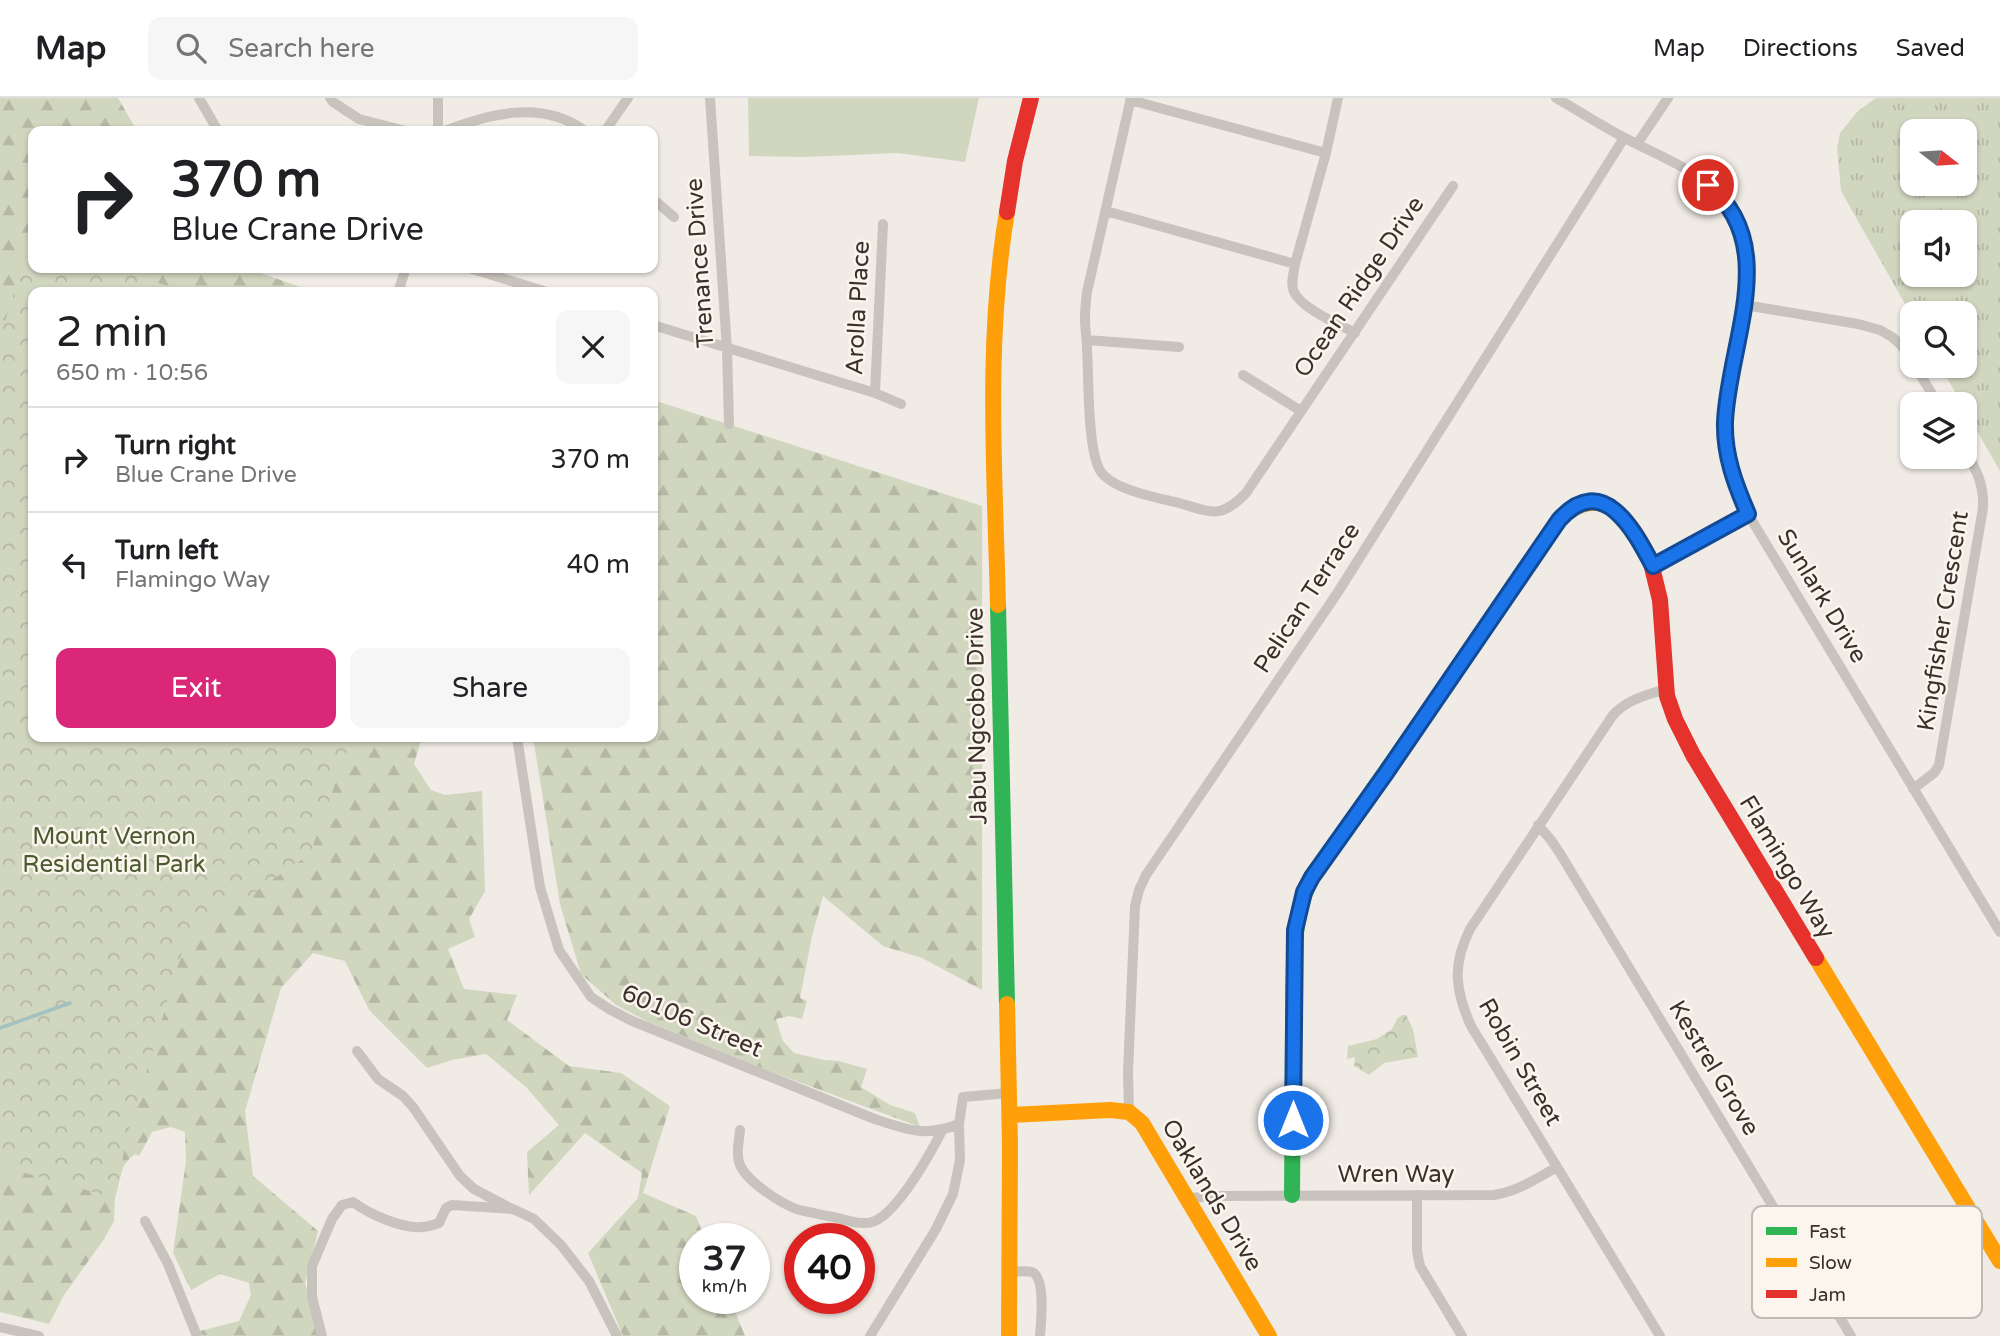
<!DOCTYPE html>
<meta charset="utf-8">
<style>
:root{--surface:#fff;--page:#f6f6f6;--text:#202124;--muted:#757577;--line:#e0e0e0;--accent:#db2777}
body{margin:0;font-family:"Varela Round",sans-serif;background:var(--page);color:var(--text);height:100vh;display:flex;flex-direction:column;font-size:26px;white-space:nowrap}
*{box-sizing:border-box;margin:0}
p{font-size:23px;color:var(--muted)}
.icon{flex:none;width:38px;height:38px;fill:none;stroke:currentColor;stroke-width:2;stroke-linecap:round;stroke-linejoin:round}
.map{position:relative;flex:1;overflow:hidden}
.sheet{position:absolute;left:28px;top:189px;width:630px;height:455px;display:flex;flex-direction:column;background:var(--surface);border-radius:14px;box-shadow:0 2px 5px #0004}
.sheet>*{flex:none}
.banner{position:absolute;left:28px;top:28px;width:630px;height:147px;border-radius:14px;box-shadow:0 2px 5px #0004;background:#fff;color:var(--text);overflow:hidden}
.needle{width:46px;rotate:107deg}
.buttons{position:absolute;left:1900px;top:21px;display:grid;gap:14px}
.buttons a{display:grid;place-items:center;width:77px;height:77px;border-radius:14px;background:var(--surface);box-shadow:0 2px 5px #0004;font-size:35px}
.speed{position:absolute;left:679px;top:1125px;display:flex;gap:14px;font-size:35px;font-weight:700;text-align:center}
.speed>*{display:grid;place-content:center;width:91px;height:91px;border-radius:50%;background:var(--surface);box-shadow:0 2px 5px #0004;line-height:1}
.speed small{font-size:18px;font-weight:400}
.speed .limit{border:10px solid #d22;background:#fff;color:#111}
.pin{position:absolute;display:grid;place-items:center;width:60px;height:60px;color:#fff;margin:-30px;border:4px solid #fff;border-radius:50%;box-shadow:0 2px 7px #0007}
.me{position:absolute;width:77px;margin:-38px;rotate:0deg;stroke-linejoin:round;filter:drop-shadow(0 0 5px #0008)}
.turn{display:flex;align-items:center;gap:24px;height:147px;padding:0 28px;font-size:32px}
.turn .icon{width:91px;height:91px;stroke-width:2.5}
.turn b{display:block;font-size:49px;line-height:60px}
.round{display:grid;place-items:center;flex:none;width:74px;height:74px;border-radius:14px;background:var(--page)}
.headline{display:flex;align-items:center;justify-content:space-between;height:119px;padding:0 28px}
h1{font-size:42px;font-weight:600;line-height:52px}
.button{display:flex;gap:14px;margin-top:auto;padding:14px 28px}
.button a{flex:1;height:80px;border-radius:14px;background:var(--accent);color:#fff;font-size:28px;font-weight:600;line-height:80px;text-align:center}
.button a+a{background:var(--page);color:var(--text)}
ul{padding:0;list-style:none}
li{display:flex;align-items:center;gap:21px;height:105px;padding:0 28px;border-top:2px solid var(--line)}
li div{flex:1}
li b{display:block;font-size:26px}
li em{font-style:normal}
header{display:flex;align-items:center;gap:42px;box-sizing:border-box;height:98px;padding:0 35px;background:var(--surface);border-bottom:2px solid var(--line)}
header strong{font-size:33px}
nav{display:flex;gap:38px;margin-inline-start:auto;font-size:24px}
.search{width:490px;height:63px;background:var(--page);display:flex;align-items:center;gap:18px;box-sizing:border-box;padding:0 24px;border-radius:14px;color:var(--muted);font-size:26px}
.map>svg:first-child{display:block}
.grass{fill:url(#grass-tufts);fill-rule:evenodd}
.forest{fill:url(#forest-firs)}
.park{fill:url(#park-crowns)}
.garden{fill:#d1d6bf}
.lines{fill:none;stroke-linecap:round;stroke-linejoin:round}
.stream{stroke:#a1c2c1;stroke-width:3.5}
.street{stroke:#c9c3be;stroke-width:10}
.fast{stroke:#30b455;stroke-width:16}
.slow{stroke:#ff9f0a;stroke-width:16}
.jam{stroke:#e5322d;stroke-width:16}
.route-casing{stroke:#114b97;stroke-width:18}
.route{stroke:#1a73e8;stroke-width:12}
.labels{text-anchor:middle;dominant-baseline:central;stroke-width:5;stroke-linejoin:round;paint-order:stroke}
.street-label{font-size:24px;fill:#3b302b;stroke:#fbf5ee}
.park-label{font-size:24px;fill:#4a5a2e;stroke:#fbf5ee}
.key{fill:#fbf5ee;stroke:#c1bab4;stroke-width:2}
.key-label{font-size:19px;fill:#3b302b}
</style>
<header>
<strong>Map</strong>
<div class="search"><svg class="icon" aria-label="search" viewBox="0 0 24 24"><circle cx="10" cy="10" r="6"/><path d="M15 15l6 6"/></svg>Search here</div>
<nav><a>Map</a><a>Directions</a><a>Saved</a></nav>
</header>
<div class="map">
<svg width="2000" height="1238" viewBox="0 0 2000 1238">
<defs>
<pattern id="grass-tufts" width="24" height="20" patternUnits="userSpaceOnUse" patternTransform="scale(1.75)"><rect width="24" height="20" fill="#d1d6bf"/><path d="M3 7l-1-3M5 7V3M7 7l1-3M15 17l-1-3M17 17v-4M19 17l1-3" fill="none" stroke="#b4b8a4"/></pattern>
<pattern id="forest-firs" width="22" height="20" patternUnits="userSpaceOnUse" patternTransform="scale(1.75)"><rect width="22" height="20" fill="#d1d6bf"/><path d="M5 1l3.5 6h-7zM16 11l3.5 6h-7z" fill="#b4b8a4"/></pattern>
<pattern id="park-crowns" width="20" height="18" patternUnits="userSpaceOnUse" patternTransform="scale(1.75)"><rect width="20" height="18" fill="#d1d6bf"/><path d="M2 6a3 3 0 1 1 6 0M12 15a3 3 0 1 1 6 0" fill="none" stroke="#b4b8a4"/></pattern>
</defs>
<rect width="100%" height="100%" fill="#f0ebe5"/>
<path class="grass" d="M1876,0H2000V373L1965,312V306H1962L1940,268H1965V215H1913V220L1841,93L1837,50L1840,35L1857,14ZM1913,33H1965V86H1913ZM1913,124H1965V177H1913Z"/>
<path class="forest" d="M0,0H118L137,33H33V170H250L252,172L315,194H33V639H422L414,666L431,692L445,697L482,693L485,793L469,821L475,839L448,851L464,891L517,897L507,922L569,968L621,975L670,1008L643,1095L696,1118L705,1141H695V1200L730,1201L745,1238H623L588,1155L638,1100L642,1075L585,1035L529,1097L527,1054L559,1027L526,989L486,956L452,962L427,970L369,912L345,863L313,855L281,890L245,1013L253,1078L318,1133L305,1185L318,1238H203L200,1233L239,1223L251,1197L249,1185L220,1176L191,1192L173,1155L186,1063L185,1034L171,1029L152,1034L139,1058L135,1056L130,1060L123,1069L115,1100L114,1123L104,1141L64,1197L49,1226L0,1214Z
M653,302L982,408V892L922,860L883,848L823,798L812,838L800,900L807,903L802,921L789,918L776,921L783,943L794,955L824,962L839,963L867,971L861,989L890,1007L915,1015L920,1029L772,974L649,924L616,907L581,876L560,806L533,639H653Z"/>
<path class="park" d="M30,144L33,146V170H110L187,194H33V639H352L310,756L186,841L127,1039L115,1100L0,1068V239Z
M1402,917H1406L1413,931L1418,959L1384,965L1369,977L1354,968L1355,959L1347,961L1348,948L1377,941L1392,931L1397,921Z"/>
<path class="garden" d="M748,0H979L965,64L898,55L805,59L749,58Z"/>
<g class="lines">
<path class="stream" d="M0,930L70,905"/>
<path class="street" d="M199,0L218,33
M330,0L333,4L359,21L406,33
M710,0L727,251L729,326
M1131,0L1087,194C1086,202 1085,212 1085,220C1085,231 1087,242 1087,252C1089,279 1087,354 1101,374C1114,392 1158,400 1179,405C1212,414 1220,422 1246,395L1453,88
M1338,0L1326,55L1295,166C1294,175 1290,185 1294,194C1302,211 1339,226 1355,235
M1556,0C1579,13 1602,28 1625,40C1657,57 1696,71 1721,98C1777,158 1728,254 1725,324C1724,357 1735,386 1748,416L2000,834
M1130,2L1326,55
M438,33V0
M445,33C490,15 543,2 585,33
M605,33L628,0
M1637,46L1668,0
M653,101L674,119
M1106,113L1295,166
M469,170L547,194
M398,194L406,170
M1745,207L1858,226L1880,232L1892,239L1901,247L1913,265
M653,227L875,295L901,306
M1087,242L1179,249
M1915,268L1938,306
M1243,277L1301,313
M875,295L883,126
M1653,469L1748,416
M517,639L540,789L559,852L591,899L609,911L630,922L872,1020C905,1031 924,1040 959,1026
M1913,691L1934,675L1939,667L1983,410C1984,387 1977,372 1965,353
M1538,727L1551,742L1561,757L1851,1238
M357,953L378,981L403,998L413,1009L460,1078L474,1091L510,1110
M1129,1014L1128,974L1135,808L1139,792L1146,777L1338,494L1624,40
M740,1032C739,1043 736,1054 739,1064C744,1082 779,1104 796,1111C810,1115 825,1117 838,1120C850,1123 864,1128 875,1123C899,1112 930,1056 942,1033
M1417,1097V1153L1420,1168L1462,1238
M1187,1100L1222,1098L1494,1097C1518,1093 1536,1081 1557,1069
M145,1123L168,1166L197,1238
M1009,1174C1016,1174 1025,1172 1032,1174C1046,1180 1041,1224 1040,1238
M0,1229L39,1238
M322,1238L312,1199V1168L332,1121L342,1107L353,1104C369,1116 402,1131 422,1129C428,1129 433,1127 439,1125L446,1110L452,1107L513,1111L534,1121L561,1147L589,1183L617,1238
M870,1238L936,1131L953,1096L960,1062L959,1026L963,999L1009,995
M1660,1238L1471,928C1455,892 1452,867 1470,831L1613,617C1628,601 1647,597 1666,591"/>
<path class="fast" d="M998,507L1007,906
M1292,1097L1294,860C1295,831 1299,805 1312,779L1458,570"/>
<path class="slow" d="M998,507C995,377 985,243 1007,114
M1458,570L1559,422C1601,380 1631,422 1650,461
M1816,860L2000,1163
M1007,906L1010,1047L1009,1238
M1010,1017L1110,1012L1129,1014L1142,1025L1269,1238"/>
<path class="jam" d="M1007,114L1015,63L1031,0
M1650,461L1660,502L1667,598L1675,621L1693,657L1816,860"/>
</g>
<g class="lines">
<defs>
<path id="route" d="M1293,1022L1295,832L1304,794L1312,779L1386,675L1559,422C1603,373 1634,432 1653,468L1748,416C1735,386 1724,357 1725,324C1728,246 1782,147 1708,87"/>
</defs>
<use href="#route" class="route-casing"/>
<use href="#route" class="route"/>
</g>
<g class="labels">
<g class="street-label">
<text transform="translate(700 165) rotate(-94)">Trenance Drive</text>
<text transform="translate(1359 189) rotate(-56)">Ocean Ridge Drive</text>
<text transform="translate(858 210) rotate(-87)">Arolla Place</text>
<text transform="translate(1822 498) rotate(59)">Sunlark Drive</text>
<text transform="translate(1307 500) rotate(-57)">Pelican Terrace</text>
<text transform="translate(1943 523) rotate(-81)">Kingfisher Crescent</text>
<text transform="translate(977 618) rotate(-91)">Jabu Ngcobo Drive</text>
<text transform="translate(1787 769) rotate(59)">Flamingo Way</text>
<text transform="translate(692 923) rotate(23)">60106 Street</text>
<text transform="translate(1520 964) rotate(60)">Robin Street</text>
<text transform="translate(1714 970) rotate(59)">Kestrel Grove</text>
<text x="1396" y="1076">Wren Way</text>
<text transform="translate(1212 1097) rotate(59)">Oaklands Drive</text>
</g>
<g class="park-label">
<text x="114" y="738">Mount Vernon<tspan x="114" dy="28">Residential Park</tspan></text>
</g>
</g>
<rect x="1752" y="1108" width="230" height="112" rx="10" class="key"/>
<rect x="1766" y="1129" width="31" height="8" fill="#30b455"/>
<rect x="1766" y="1160" width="31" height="9" fill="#ff9f0a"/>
<rect x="1766" y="1192" width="31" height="8" fill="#e5322d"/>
<g class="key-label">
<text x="1809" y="1140">Fast</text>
<text x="1809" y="1171">Slow</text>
<text x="1809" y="1203">Jam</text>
</g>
</svg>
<div class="buttons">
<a><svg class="needle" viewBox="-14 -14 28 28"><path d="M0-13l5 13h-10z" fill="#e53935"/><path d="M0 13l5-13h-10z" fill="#757577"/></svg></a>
<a><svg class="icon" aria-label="sound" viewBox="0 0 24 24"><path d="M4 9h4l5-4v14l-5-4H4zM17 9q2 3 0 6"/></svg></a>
<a><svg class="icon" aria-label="search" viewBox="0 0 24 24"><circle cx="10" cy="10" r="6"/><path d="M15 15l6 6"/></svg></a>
<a><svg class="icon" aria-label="layers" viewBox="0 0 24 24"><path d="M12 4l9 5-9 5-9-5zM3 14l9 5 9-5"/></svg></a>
</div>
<div class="speed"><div>37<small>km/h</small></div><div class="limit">40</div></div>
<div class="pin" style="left:1708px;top:87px;background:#d93025"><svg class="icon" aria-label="arrive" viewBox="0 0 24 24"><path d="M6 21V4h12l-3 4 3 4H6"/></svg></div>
<svg class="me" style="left:1293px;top:1022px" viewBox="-20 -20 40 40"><circle r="17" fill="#1a73e8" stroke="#fff" stroke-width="3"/><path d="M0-11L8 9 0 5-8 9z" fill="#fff"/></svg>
<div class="banner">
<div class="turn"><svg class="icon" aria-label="right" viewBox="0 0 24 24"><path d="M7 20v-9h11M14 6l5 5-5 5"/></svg><div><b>370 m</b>Blue Crane Drive</div></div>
</div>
<section class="sheet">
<div class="headline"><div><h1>2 min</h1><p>650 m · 10:56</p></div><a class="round"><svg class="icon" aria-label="close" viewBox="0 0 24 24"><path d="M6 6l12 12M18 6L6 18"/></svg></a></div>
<ul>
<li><svg class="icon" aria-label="right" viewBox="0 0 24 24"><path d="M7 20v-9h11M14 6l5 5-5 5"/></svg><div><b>Turn right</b><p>Blue Crane Drive</p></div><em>370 m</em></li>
<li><svg class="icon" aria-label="left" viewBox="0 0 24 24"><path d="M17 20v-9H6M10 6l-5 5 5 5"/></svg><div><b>Turn left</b><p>Flamingo Way</p></div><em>40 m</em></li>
</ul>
<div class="button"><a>Exit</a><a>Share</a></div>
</section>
</div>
